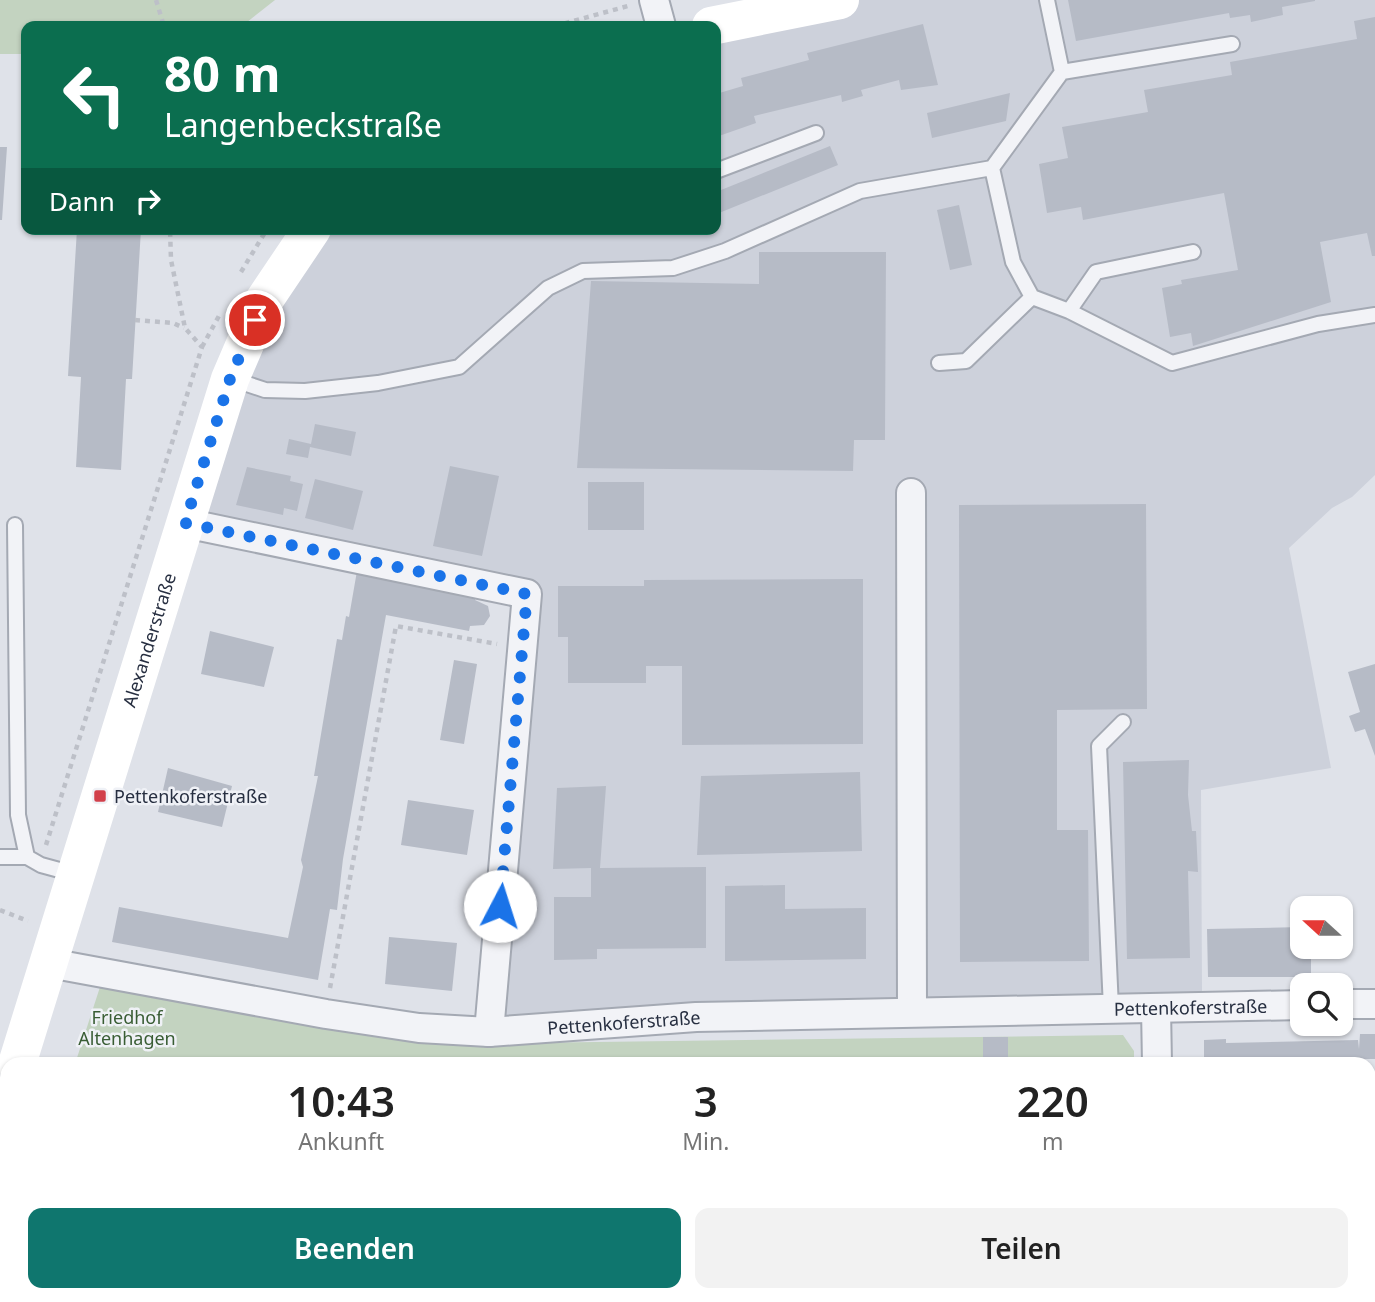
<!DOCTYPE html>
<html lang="de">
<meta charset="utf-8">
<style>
:root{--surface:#fff;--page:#f2f2f2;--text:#222;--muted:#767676;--accent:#0f766e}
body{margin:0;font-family:"Noto Sans",sans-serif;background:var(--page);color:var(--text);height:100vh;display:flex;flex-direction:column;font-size:26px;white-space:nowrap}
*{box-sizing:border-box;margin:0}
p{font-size:23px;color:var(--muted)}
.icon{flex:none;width:38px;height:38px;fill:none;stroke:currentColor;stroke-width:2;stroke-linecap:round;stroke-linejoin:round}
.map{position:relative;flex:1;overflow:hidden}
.side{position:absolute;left:0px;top:1057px;width:1376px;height:245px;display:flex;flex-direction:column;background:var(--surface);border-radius:21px 21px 0 0;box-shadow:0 2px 5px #0004}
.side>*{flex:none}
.banner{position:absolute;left:21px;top:21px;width:700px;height:214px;border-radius:14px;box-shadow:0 2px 5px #0004;background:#0b6e4f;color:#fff;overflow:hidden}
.needle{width:46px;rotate:291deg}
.buttons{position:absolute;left:1290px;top:896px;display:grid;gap:14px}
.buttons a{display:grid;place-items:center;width:63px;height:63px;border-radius:14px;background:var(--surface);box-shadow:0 2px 5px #0004;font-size:35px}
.pin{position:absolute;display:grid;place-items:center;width:60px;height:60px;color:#fff;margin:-30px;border:4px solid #fff;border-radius:50%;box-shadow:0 2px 7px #0007}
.me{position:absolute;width:77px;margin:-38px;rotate:5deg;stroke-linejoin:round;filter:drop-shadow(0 0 5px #0008)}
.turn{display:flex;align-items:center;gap:24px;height:147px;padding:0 28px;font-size:32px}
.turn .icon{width:91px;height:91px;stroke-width:2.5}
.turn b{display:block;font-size:49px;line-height:60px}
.then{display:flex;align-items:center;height:66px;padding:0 28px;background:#0003;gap:14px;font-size:26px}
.eta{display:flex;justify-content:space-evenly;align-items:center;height:119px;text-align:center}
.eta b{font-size:42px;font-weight:600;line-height:49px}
.button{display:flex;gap:14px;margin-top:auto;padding:14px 28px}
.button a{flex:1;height:80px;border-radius:14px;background:var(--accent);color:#fff;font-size:28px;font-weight:600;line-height:80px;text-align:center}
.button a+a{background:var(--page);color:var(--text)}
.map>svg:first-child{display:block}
.built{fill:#cdd1db}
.green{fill:#c3d3c0}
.building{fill:#b6bbc6}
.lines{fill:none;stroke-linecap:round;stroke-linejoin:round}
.service-casing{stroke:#a4a9b3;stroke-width:18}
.minor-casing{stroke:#a4a9b3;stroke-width:32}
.path{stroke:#bdc0c8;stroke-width:4.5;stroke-dasharray:5 5;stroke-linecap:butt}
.service{stroke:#f2f3f7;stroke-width:14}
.minor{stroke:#f2f3f7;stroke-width:28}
.secondary{stroke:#fff;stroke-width:38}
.route{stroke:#1a73e8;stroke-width:12;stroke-dasharray:0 21.6}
.poi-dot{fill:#d2404b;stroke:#eff1f6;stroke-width:2.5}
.labels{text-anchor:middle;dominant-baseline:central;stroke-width:5;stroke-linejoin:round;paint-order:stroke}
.street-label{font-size:18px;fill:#272f41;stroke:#eff1f6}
.poi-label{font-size:18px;fill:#272f41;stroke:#eff1f6;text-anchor:start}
.park-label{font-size:18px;fill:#395d34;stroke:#eff1f6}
</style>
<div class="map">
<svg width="1375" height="1302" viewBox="0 0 1375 1302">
<rect width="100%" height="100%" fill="#dfe2e9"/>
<path class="built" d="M840,0H1375V475L1352,497L1332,508L1289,548L1331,768L1201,790L1202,991L1156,1008L489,1032L527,594L185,523L312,229H716V26Z"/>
<path class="green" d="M0,0H275L242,26H26V54H0Z
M100,987L417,1041L523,1043L1123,1035L1134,1051V1064H75Z
M7,1275V1295H1138V1302H0Z"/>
<path class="building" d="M1068,0H1315V1L1282,7L1283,15L1251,22L1250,15L1230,18L1229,13L1076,41Z
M1375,17V256H1372L1367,233L1320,242L1331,302L1193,346L1191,333L1170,337L1162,288L1182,284L1181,280L1238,270L1224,193L1083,220L1081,207L1047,213L1039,164L1068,158L1062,127L1148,112L1144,90L1232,75L1230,62L1357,39L1354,21Z
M923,24L938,85L901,90L899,80L861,90L863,96L842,102L841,95L754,116L756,123L716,137V94L743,86L741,78L809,60L807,53Z
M1010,93L1006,121L932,138L927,113Z
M830,146L838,165L719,213L716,192Z
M0,147H7L2,220H0Z
M959,205L972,265L950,270L937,210Z
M77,229H141L132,379H126L121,470L76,467L81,377L68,376Z
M759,252H886L885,440H854L853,471L577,468L591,281L759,284Z
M315,424L356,432L351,456L310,447L308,458L286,454L289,439L311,444Z
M450,466L499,476L482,556L433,546Z
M247,467L291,476L290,481L303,484L297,511L284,508L283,515L236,505Z
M315,479L363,491L353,530L305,518Z
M588,482H644V530H588Z
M1146,504L1147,709L1057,710V830H1088L1089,961L960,962L959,505Z
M357,571L476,596L475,600L488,606L490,616L484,625L470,626L469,631L386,615L343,859L337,910L330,909L318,980L112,942L119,907L288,938L303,867L301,860L318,776H314L337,639L342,640L346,616L349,617Z
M863,579V744L682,745V666H646V683H568V637H558V586H644V580Z
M210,631L274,647L264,687L201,674Z
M454,660L477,664L464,744L440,740Z
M1375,664V756L1365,729L1355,732L1349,716L1360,712L1348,672Z
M1189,760L1188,795L1192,831H1196L1198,872L1188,871L1190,958L1127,959L1123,762Z
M168,768L232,786L222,827L158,812Z
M860,772L862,851L697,855L701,776Z
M606,786L600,868L706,867V948L597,949V959L554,960V897H591V868L553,869L557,788Z
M408,800L474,810L467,855L401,845Z
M785,885V909L866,908V959L725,961V886Z
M1302,927V947H1311V977H1208L1207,929Z
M389,937L457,943L452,991L385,984Z
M1360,1034H1375V1059H1360L1359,1064H1204V1040L1226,1039V1043L1358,1040L1359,1049Z
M983,1037H1008V1061H983Z
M1205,1295H1343V1302H1205Z"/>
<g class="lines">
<defs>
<path id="service" d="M1062,72L1232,44
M992,168L1013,262L1032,297L1069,311L1172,363L1318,324L1375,315
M716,171L816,133
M1069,311L1096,272L1193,252
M939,363L966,361L1032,297
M232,379L265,390L305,391L378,383L459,367L548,288L583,271L673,268L725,251L860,191L992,168L1062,72L1047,0
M15,525L18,815L27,857L41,865L74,874
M0,857H27
M1111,1008L1099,746L1123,722"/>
<g id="minor">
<path d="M654,0L661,26"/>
<path d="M911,493L912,1012"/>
<path d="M185,523L527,594L489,1032"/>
<path id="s1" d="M49,963L326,1014L419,1028L489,1032L696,1017L1302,1005"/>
<path d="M1340,1004H1375"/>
<path d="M1156,1008L1157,1064"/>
<path d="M1160,1295V1302"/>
</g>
</defs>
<use href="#service" class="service-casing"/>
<use href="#minor" class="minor-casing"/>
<path class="path" d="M156,0L164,26
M555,26L628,6
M241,272L267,229
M135,320L173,323L184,328
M202,347L220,314
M46,845L202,347L185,328L171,260L170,229
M0,910L28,921
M330,988L396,626L497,644
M0,1231L7,1209
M418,1295V1302
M859,1295V1302
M27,1302L32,1295
M207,1302L213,1295"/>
<use href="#service" class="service"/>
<use href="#minor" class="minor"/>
<g class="secondary">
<path d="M711,26L840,0"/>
<path id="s2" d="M17,1064L230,379L263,302L312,229"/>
<path d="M0,1119L7,1097"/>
</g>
</g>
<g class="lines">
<path class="route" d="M255,320L230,379L185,523L527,594L500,906"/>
</g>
<rect class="poi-dot" x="93" y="789" width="14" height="14" rx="3.5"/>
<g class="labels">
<g class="street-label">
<text stroke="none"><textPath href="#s2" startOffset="444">Alexanderstraße</textPath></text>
<text stroke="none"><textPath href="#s1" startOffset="1148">Pettenkoferstraße</textPath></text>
<text stroke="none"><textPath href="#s1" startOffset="581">Pettenkoferstraße</textPath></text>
</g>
<g class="poi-label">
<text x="114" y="796">Pettenkoferstraße</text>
</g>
<g class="park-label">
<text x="127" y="1017">Friedhof<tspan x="127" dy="21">Altenhagen</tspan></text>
</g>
</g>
</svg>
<div class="buttons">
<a><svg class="needle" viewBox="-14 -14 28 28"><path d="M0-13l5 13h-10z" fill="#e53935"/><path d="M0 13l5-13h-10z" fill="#767676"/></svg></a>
<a><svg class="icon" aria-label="search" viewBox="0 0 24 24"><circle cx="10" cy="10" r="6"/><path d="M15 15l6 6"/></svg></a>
</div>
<div class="pin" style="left:255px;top:320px;background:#d93025"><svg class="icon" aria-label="arrive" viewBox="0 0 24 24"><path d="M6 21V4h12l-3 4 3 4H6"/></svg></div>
<svg class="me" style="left:500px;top:906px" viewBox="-20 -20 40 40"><circle r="19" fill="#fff"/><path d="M0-13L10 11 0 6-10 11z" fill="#1a73e8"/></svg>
<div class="banner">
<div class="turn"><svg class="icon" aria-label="left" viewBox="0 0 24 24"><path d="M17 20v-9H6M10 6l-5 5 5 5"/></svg><div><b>80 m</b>Langenbeckstraße</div></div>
<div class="then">Dann<svg class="icon" aria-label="right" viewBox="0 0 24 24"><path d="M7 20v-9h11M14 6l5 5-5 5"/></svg></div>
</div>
<section class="side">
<div class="eta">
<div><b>10:43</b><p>Ankunft</p></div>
<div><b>3</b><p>Min.</p></div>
<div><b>220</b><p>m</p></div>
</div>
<div class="button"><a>Beenden</a><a>Teilen</a></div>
</section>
</div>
